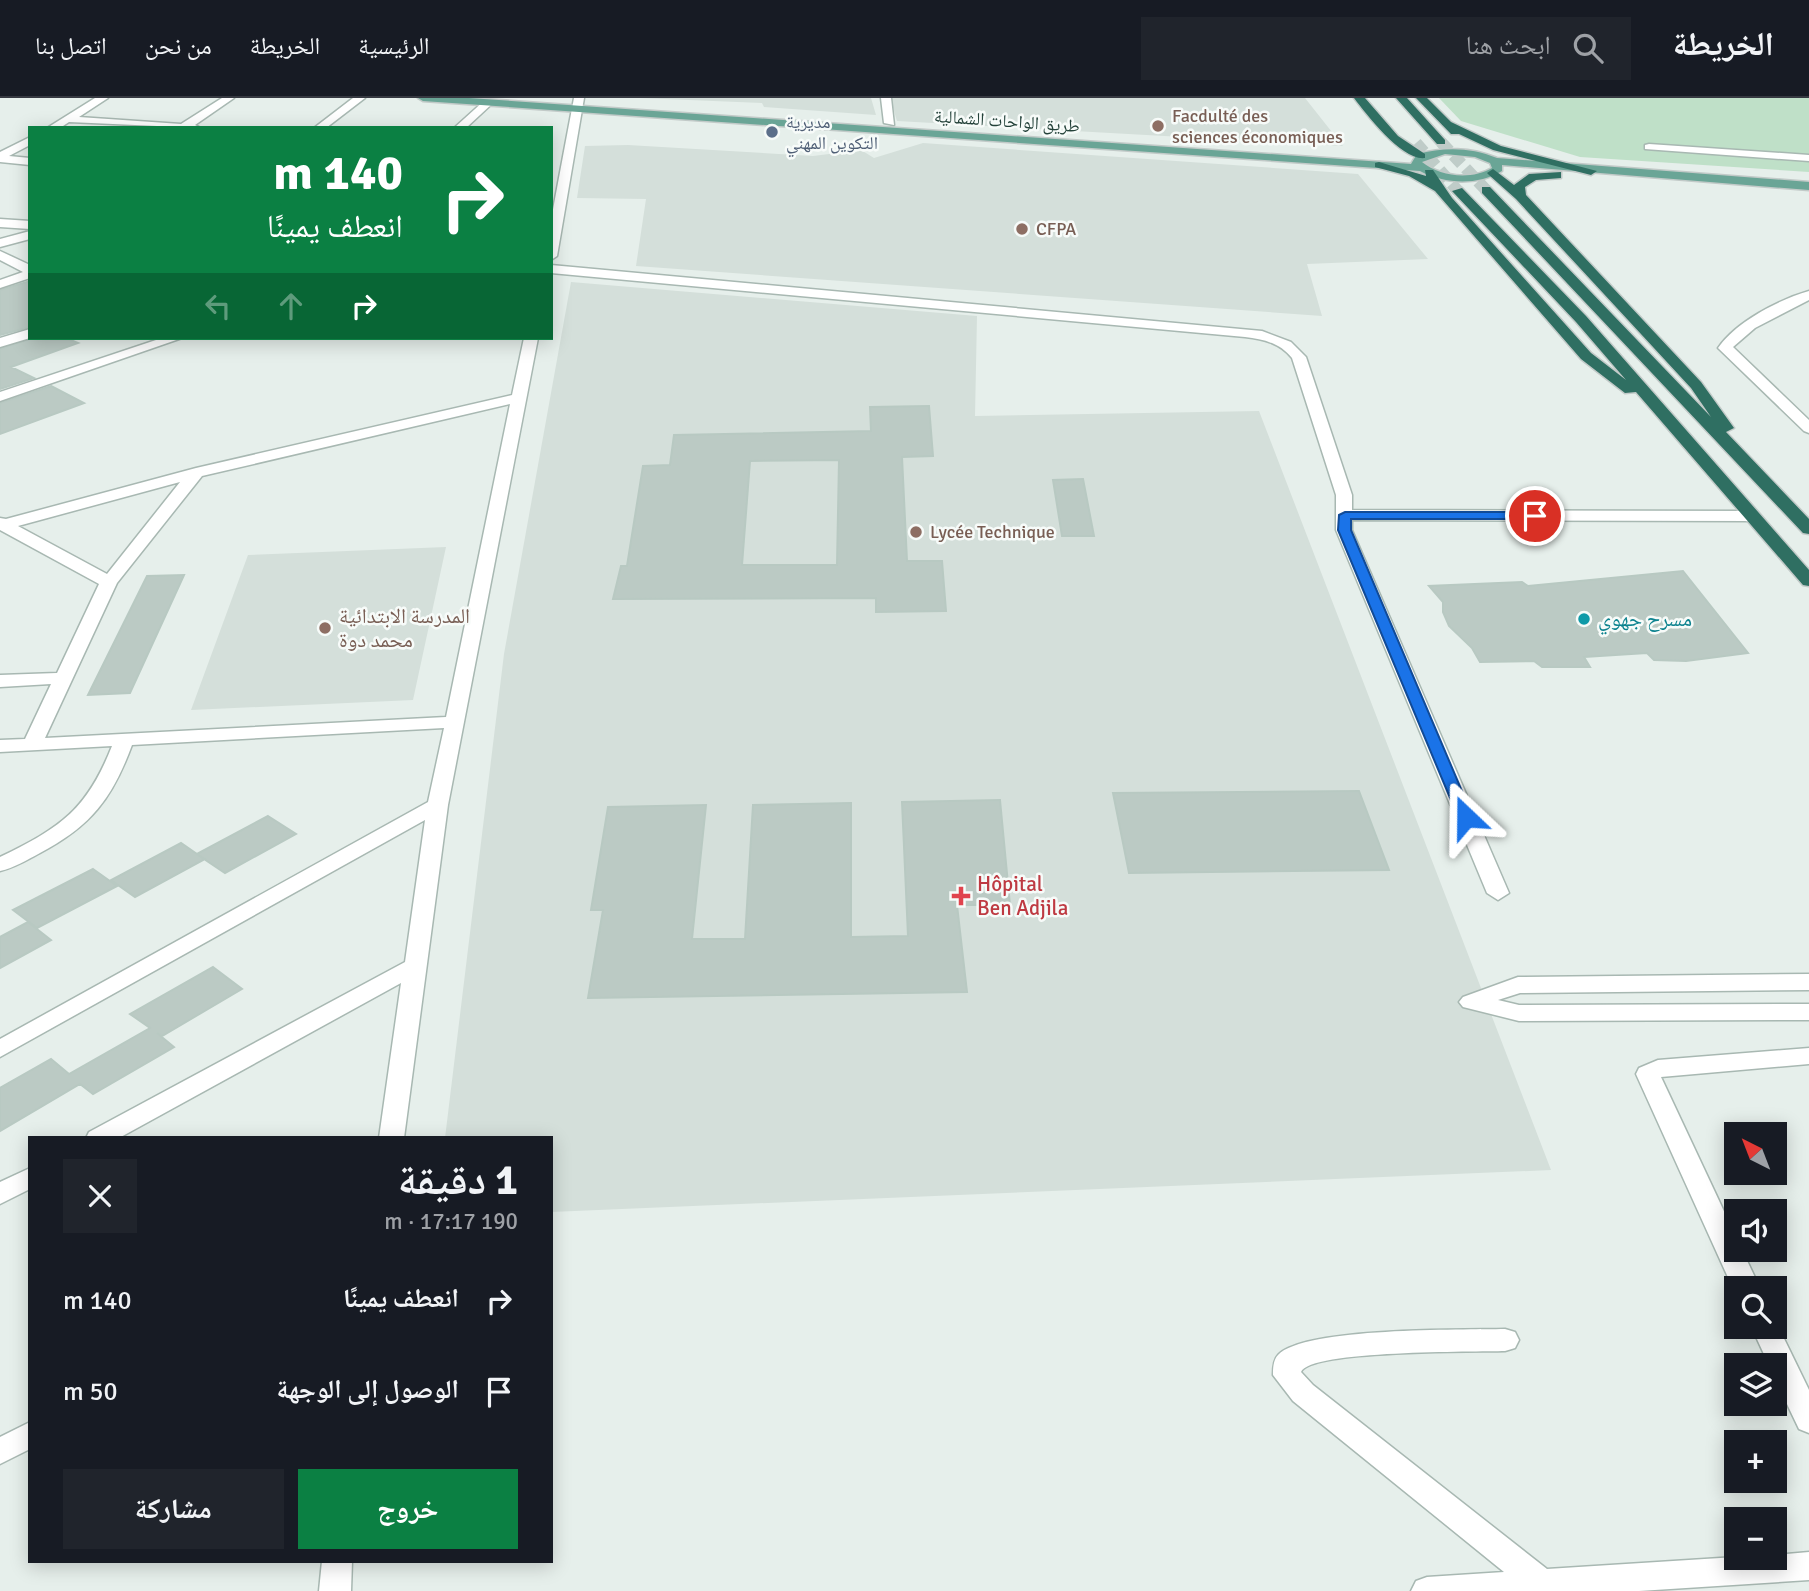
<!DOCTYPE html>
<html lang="ar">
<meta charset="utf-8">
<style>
:root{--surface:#171b24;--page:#20242c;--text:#f1f3f6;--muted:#9ea1a6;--line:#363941;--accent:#0b8043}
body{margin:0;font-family:Signika,"Noto Naskh Arabic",sans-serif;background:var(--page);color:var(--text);direction:rtl;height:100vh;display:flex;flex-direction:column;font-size:26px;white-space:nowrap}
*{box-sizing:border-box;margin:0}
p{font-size:23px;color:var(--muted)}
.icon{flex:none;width:38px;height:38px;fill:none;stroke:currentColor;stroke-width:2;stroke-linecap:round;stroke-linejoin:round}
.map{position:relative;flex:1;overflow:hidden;direction:ltr}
.details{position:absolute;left:28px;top:1038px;width:525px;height:427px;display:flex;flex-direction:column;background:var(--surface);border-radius:0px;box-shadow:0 4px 18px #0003;direction:rtl}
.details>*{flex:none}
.guide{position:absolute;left:28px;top:28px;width:525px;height:214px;border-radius:0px;box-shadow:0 4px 18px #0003;direction:rtl;background:#0b8043;color:#fff;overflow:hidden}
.needle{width:46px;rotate:318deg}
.fabs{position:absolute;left:1724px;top:1024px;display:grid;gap:14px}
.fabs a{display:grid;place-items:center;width:63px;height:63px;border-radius:0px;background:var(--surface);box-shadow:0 4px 18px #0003;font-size:35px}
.pin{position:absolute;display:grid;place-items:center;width:60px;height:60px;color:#fff;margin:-30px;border:4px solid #fff;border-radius:50%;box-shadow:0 2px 7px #0007}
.me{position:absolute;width:77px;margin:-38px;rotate:337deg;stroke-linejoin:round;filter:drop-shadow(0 0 5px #0008)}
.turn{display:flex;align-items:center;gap:24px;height:147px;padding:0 35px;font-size:32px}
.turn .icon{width:91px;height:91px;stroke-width:2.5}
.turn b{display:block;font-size:49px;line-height:60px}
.lanes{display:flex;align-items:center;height:66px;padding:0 35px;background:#0003;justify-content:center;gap:35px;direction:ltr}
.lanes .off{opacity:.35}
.round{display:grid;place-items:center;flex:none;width:74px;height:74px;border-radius:0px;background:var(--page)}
.head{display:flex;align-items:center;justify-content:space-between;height:119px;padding:0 35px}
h1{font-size:42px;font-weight:700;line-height:52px}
.primary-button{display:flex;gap:14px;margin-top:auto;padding:14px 35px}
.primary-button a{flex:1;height:80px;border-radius:0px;background:var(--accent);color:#fff;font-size:28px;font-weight:700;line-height:80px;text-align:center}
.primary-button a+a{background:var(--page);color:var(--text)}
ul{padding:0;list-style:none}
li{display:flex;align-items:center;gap:21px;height:91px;padding:0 35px}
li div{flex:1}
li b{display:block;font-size:26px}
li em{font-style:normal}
header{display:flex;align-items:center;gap:42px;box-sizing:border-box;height:98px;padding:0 35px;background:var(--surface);border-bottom:2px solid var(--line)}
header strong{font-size:33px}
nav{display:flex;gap:38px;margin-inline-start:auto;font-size:24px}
.search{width:490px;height:63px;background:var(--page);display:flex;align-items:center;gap:18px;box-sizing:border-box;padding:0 24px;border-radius:0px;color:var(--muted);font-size:26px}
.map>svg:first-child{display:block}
.built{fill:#d4dfda}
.green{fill:#bfe0c8}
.building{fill:#bbcac4;stroke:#b8c9c2;stroke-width:2;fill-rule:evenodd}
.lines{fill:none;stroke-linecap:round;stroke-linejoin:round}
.highway-tunnel{stroke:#bfccc8;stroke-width:12;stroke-dasharray:12 6;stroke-linecap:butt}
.minor-casing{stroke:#a8b8b2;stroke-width:3}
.major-casing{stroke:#c2cac8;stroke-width:3}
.highway-casing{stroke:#c2cac8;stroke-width:3}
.minor{fill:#fff;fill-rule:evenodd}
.major{fill:#6aa596;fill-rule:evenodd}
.highway{fill:#2f6f62;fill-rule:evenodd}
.route{fill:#1a73e8;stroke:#114b97;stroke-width:2}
.education-dot{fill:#8d6e63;stroke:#f7fbf9;stroke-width:2.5}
.service-dot{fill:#5c6f8a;stroke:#f7fbf9;stroke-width:2.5}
.culture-dot{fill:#0f9aa8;stroke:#f7fbf9;stroke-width:2.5}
.health-dot{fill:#e0444e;stroke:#f7fbf9;stroke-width:2.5}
.labels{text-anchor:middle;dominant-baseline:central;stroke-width:5;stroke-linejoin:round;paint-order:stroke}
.far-education-label{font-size:18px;fill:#785e54;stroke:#f7fbf9;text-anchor:start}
.far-street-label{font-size:18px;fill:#24423a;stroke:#f7fbf9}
.far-service-label{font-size:18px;fill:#4e5e75;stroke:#f7fbf9;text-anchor:start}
.education-label{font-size:21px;fill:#785e54;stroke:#f7fbf9;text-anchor:start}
.culture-label{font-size:21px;fill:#0d838f;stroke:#f7fbf9;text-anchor:start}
.health-label{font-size:21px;fill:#be3a42;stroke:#f7fbf9;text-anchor:start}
</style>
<header>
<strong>الخريطة</strong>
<div class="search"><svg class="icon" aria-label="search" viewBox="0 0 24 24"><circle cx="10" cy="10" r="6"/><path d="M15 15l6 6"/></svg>ابحث هنا</div>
<nav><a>الرئيسية</a><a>الخريطة</a><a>من نحن</a><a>اتصل بنا</a></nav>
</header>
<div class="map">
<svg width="1809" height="1493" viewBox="0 0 1809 1493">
<rect width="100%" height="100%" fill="#e6efeb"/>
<path class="built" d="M640,0H871L876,17L764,9L762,5Z
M890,0H1305L1343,48L897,23Z
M923,45L1358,76L1428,161L1307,166L1322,218L636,168L646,101L577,100L585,48L628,47L813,58L861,52L874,60Z
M571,184L977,218L975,318L1259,313L1551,1072L551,1114V1040H445L504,556Z
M446,449L413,602L191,612L248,457Z"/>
<path class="green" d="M1439,0H1809V74L1580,59L1461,23Z"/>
<path class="building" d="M30,183V229L0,237V192Z
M33,240H71L68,241L78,245L11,269L34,280L0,291V251Z
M51,288L84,305L0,336V305Z
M929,308L933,358L902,359L907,463H942L946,513L876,514V500L613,501L621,468H627L643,368L670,367L674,337L871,333L870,309ZM839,362L837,467H742L750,363Z
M1083,381L1094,438H1062L1053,382Z
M1683,473L1748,555L1686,563L1654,562L1647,555L1584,559L1590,569H1542L1534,563L1480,564L1472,550L1449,528L1443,514V504L1429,488L1522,484L1528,488Z
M184,477L130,595L88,597L147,478Z
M1359,693L1389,772L1129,775L1113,695Z
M1000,702L1010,807H957L967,894L588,900L603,812H591L608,709L706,707L692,841H745L753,707L851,705V839L908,838L902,704Z
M268,718L296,736L225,775L198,757L205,761L135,799L111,782L181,745L197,756Z
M93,771L117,788L37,830L13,812Z
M28,824L51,842L0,870V839Z
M213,869L242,891L162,938L157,935L174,949L93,996L80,986L0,1033V990L51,961L69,976L150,930L130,916Z"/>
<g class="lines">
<path class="highway-tunnel" d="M1441,44L1486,92
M1416,45L1458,93"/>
<defs>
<path id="minor" d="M95,0H108L79,19L181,26L222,0H234L195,27L201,30L69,24L60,30H47Z
M353,0H365L326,30H314Z
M574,0H584L557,158L551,162V122Z
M881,0H891L894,27L884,25Z
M485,2L494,4L466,30H454Z
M30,39V47L9,58L30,60V67L0,64V54Z
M1649,46L1809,57V63L1645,51V47Z
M0,121L30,123V131L0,129Z
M30,133V141L0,149V141Z
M0,153L30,167V180L0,190V182L23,174L0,162Z
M551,167L1262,233L1291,244L1306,259L1352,397V412L1752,413L1760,418L1752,423L1352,422V432L1509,795L1498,802L1487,795L1336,432V397L1292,260C1280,245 1263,241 1245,239L551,175Z
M1809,193V202L1755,230L1733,249L1809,322V335L1804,333L1718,250C1736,224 1778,202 1809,193Z
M30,231V240L0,249V240Z
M162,240H182L0,303V294Z
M524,240H538L448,707L404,1040H379L401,885L119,1040H86L89,1034L405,864L425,722L0,959V941L428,704L444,630L132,647C112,701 91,728 40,755C27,762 14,770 0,773V759C60,730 87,712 112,648L0,654V642L25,641L51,586L0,589V577L57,575L99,486L0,432V420L6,421L196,370L512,297ZM510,306L446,619L45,640L117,485L202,378ZM180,384L107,476L18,428Z
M1809,876V892L1520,895L1498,902L1519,907L1809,906V922L1519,923L1463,909L1459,904L1463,899L1518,879Z
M1809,950V966L1661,979L1736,1139V1152H1742L1760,1190H1736V1197L1636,976L1639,970L1658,962Z
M30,1070V1091L0,1106V1084Z
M1774,1220L1809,1292V1335L1799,1331L1774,1279V1267H1769L1751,1228H1774Z
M1505,1231L1515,1234L1519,1242L1515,1250L1505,1253C1476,1254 1310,1252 1301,1274L1313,1287L1547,1471L1736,1459L1774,1460V1457L1809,1454V1482L1639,1493H1411L1416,1483L1427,1479L1504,1474L1293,1303L1273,1277C1273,1271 1273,1262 1278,1257C1304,1229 1463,1232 1505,1231Z
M30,1324V1351L0,1366V1339Z
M322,1463H352L351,1493H319Z"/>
<path id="major" d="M418,0H469L1411,66L1417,56C1445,49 1470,49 1497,60L1809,84V92L1502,67V73C1477,88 1445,86 1420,73L423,3ZM1445,56L1475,59L1490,65L1492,70C1472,82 1440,79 1422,64Z"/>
<path id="highway" d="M1354,0H1365L1398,38L1425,56V60C1402,63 1367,17 1354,0Z
M1396,0H1407L1445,42V46H1437Z
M1416,0H1427L1451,24L1501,48L1597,73L1591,77L1493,52L1459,36H1451Z
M1379,64L1426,78L1425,72H1433L1452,100L1591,255L1626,282L1576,224L1452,93L1462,90L1586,218L1809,472V488L1803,487L1636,294L1625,295L1581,261L1435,93L1409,78L1375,69V65Z
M1493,71L1514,87L1529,76L1561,74V80L1536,82L1525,89L1526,97L1701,284L1734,330L1726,334L1809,421V436L1803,435L1482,95V89H1490L1711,319L1691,290L1516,101L1489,77L1487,75Z"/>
</defs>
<use href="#minor" class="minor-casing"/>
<use href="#major" class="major-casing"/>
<use href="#highway" class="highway-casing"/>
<use href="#minor" class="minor"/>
<use href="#major" class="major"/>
<use href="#highway" class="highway"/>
</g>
<path class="route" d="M1535,414L1541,418L1539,421H1351V432L1473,719L1466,723L1458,719L1338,432L1339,417L1345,414Z"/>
<g class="education-dot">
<circle cx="1158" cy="28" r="7"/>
<circle cx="1022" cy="131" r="7"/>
<circle cx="916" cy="434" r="7"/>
<circle cx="325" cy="530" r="7"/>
</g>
<circle class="service-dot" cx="772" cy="34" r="7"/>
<circle class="culture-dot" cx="1584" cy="521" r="7"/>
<path class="health-dot" d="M957.5 787.5h7v7h7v7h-7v7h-7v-7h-7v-7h7z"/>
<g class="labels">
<g class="far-education-label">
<text x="1172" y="18">Facdulté des<tspan x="1172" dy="21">sciences économiques</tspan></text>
<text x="1036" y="131">CFPA</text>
<text x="930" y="434">Lycée Technique</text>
</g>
<g class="far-street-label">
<text transform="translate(1007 23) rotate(4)">طريق الواحات الشمالية</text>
</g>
<g class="far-service-label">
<text x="786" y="24">مديرية<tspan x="786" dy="21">التكوين المهني</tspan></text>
</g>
<g class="education-label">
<text x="339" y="518">المدرسة الابتدائية<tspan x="339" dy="24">محمد دوة</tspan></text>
</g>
<g class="culture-label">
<text x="1598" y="521">مسرح جهوي</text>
</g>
<g class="health-label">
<text x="977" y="786">Hôpital<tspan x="977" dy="24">Ben Adjila</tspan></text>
</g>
</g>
</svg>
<div class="fabs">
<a><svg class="needle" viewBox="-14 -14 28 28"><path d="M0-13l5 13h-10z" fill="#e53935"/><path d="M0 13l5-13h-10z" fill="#9ea1a6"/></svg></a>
<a><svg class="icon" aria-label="sound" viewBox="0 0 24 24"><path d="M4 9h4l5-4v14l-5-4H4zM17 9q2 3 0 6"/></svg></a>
<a><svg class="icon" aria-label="search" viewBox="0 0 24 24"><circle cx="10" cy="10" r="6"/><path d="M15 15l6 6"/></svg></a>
<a><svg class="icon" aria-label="layers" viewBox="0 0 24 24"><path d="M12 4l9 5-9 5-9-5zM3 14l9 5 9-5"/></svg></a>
<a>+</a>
<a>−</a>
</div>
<div class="pin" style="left:1535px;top:418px;background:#d93025"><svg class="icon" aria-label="arrive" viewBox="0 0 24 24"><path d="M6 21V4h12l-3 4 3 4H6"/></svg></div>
<svg class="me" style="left:1466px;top:719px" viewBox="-20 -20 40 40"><path d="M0-17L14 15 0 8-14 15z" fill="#1a73e8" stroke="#fff" stroke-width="4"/></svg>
<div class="guide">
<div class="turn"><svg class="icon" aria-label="right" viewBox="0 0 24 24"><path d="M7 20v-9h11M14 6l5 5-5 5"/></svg><div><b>140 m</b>انعطف يمينًا</div></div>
<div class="lanes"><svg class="icon off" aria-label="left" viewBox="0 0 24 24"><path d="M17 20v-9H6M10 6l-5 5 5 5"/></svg><svg class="icon off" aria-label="ahead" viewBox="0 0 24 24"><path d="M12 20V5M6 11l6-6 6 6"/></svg><svg class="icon" aria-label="right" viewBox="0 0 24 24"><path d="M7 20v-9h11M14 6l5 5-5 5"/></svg></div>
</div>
<section class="details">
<div class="head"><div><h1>1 دقيقة</h1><p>190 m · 17:17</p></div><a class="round"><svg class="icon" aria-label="close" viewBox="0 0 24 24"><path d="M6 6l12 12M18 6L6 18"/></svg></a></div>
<ul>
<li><svg class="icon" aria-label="right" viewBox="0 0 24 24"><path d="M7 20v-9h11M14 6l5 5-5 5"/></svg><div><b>انعطف يمينًا</b></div><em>140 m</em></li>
<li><svg class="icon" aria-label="arrive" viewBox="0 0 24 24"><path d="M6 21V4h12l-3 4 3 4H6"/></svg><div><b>الوصول إلى الوجهة</b></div><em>50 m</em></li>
</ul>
<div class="primary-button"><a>خروج</a><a>مشاركة</a></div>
</section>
</div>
